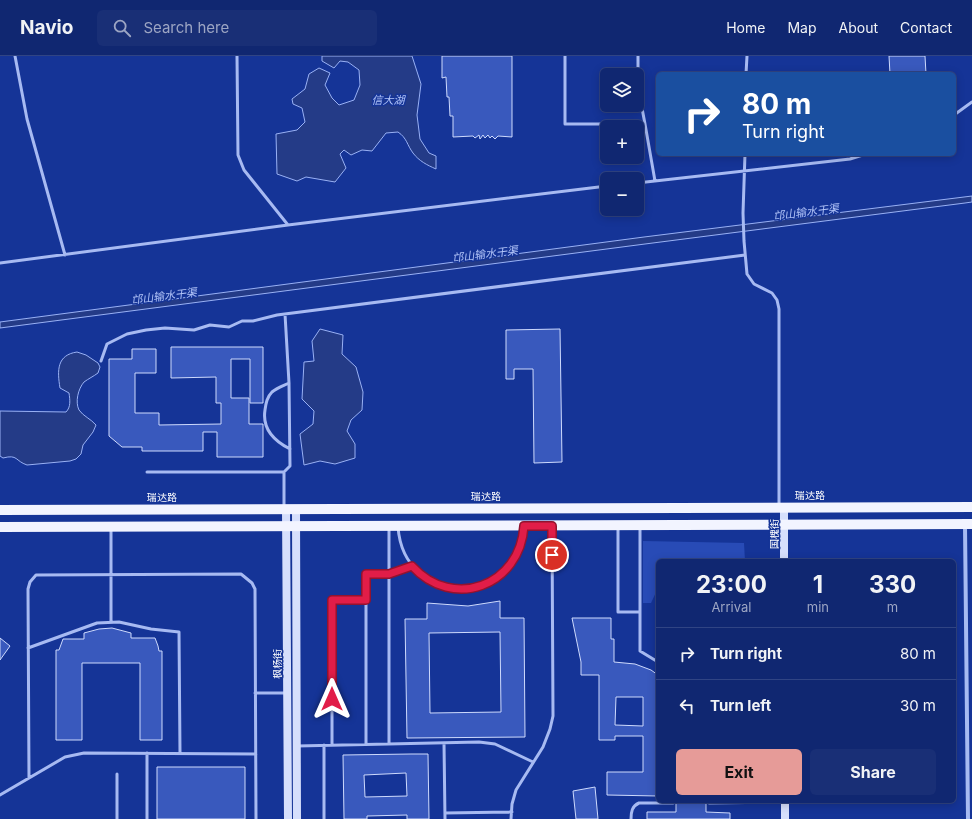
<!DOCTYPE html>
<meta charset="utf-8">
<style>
:root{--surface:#102771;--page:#192f76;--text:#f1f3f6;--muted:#9ca5c3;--line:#304484;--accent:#e69b98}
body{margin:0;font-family:Inter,"Noto Sans SC",sans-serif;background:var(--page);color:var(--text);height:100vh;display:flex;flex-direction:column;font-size:15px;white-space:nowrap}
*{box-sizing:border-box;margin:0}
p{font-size:13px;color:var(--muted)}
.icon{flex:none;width:22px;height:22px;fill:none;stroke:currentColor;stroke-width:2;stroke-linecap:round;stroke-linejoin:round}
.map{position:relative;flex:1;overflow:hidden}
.panel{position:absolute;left:656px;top:503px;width:300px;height:244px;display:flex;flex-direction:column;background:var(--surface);border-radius:6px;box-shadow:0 2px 10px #0003,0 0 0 1px var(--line)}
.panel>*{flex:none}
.hud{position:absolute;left:656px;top:16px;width:300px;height:84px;border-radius:6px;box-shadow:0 2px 10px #0003,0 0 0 1px var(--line);background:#1a4fa0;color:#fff;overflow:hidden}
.tools{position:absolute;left:600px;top:12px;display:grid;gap:8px}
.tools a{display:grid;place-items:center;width:44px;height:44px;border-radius:6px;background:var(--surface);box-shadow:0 2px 10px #0003,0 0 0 1px var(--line);font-size:20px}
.pin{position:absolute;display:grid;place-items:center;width:34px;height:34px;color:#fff;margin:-17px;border:2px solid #fff;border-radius:50%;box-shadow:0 1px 4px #0007}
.me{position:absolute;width:44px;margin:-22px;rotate:0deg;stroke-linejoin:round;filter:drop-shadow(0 0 3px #0008)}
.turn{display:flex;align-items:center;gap:14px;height:84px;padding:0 20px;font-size:18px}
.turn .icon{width:52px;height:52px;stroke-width:2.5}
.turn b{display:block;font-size:28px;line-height:34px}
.eta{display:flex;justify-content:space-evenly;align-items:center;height:68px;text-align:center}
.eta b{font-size:24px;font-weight:700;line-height:28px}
.button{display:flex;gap:8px;margin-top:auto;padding:8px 20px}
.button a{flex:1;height:46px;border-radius:6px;background:var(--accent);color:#111;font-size:16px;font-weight:700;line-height:46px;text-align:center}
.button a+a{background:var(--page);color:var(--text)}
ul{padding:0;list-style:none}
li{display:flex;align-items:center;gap:12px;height:52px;padding:0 20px;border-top:1px solid var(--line)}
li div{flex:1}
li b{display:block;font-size:15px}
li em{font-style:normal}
header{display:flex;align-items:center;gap:24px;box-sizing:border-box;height:56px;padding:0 20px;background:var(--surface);border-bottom:1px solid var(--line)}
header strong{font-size:19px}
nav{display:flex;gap:22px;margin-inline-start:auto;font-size:14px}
.search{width:280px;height:36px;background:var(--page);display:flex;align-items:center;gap:10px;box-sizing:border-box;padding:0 14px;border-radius:6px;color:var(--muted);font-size:15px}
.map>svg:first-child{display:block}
.green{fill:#284bb6}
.water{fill:#243b87;stroke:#99b1f5}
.building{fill:#3959bd;stroke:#cedafd;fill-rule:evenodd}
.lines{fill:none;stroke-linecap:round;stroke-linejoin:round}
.lane{stroke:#a7baf2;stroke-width:3}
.street{stroke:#a7baf2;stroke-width:4}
.secondary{stroke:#d6dffc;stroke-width:8}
.primary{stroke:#f2f4ff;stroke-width:10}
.route-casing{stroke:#92132f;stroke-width:10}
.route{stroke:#e11d48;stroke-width:7}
.labels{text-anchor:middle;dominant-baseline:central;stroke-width:3;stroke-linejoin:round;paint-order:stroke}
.street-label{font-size:10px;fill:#fff;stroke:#153497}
.water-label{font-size:11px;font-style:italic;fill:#b3c5f9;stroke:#153497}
</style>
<header>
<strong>Navio</strong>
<div class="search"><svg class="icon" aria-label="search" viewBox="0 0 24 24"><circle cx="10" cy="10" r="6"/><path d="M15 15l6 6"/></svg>Search here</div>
<nav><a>Home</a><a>Map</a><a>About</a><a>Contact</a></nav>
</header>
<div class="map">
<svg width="972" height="763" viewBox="0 0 972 763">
<rect width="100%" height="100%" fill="#153497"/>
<path class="green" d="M643,485L744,487L745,505H658V532L651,547H643Z"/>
<path class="water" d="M322,0H412L421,28L417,59L420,83L429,97L436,100V113C427,109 419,105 413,97C407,89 407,82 398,76L386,77L372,95L362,94L351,99L344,94L340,98L346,112L335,126L306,121L297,125L277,118L276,78L297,74L305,66L302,52L293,48L292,43L305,33L309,18L319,12L330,17L325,29L332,42L339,49L354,44L360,29L359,14L348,6L340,5L334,12L322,5Z
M972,140V146L965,147L645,188L0,272V266L644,181Z
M320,273L343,279L342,298L356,311L363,336L362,354L351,364L347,375L355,388V402L335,408L320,405L304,409L300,378L313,368L314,355L302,343L304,306L314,305L312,285Z
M77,296L86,299L98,307L100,311L98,317C94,320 88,323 84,326C78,333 75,346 79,354C83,360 91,363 96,369L93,376L83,389L81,398L76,403L70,405L27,409C15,405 18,398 3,402L0,400V355L66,356C71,351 70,344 69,337L60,332C57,314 57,299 77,296Z"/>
<path class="building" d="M442,0H512V81L498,80L495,83L492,80L490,82L488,79L485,82L483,79L480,83L479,79L475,82L473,80L453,81V60H450L449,41H447L446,21L442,22Z
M889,0H925L926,18H890Z
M560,273L562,406L534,407L533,313H514V323H506V274Z
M171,291H263V347H250V303H231V342H249V368H263V401H217V376H203V395H142V391H122L109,380V303H132V293H156V317H135V357H159V369L221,368V347H216V321L171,322Z
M500,545V562H524L525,681L407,682L405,563H427V547L468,550ZM500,576L501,656L430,657L429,577Z
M572,562H611V583H614V606L635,608L651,614L658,619V740L607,739V716H643V680H615V684H599V619H581V606ZM616,641H643V670L615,669Z
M112,572L131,577V582H155L158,590L159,595H162V684H140V607H82V684H56V594H59L63,583H84V577L99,573Z
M0,582L10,590L0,604Z
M411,698H428L429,763H407V759L367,760V763H344L343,699ZM406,717L407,740L365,741L364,719Z
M157,711H245V763H157Z
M595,731L598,763H576L573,735Z
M676,745H706V756L730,757V763H647V756H676Z"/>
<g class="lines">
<path class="lane" d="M15,0L27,63L65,199
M237,0L238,99L244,114L288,169
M565,0V68H645L655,125
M638,0V31L645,68
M746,18L747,0
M954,59L972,46
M745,98L743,157L744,185L747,218L754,228L772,237L777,244L779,253V450
M637,127L850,103L866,98
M0,207L288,169L607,130
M101,305L107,288L127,278L146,274L165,272L194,274L210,269L229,271L242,265H253L277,259L745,199
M289,327C283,330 277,332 272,336C267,341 266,347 265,354C262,373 274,385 290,393
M147,416H284V451
M284,416L290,410L289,327L285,258
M398,471C404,553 520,553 524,471
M618,471V556H640
M111,472V566
M389,472V688
M640,472V595L658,606
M28,592L97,567L119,566L151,573L179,576L180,697
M255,637H286
M444,687L445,763
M366,688V518H389L412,510
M324,689V763
M332,689V544H366
M297,690L479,686L495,688L533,706
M29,722L28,533L30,526L36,519L241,518L252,527L255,533L256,763
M0,739L65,701L84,697L256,698
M709,747L785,746
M445,757L512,756
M117,763V718
M147,763V697
M511,763L512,748L516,734L543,691L550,673L553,660L552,471
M631,763C631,756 632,750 639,747H673"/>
<path class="street" d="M965,469L968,763"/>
<path class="secondary" d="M784,451V505
M286,453L288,763
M296,453L297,763
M785,745V763"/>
<path class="primary" d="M0,454L972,451
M0,471L972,468"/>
</g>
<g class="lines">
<defs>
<path id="route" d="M332,643V544H366V518H389L412,510C453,555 520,530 524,470H552V499"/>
</defs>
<use href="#route" class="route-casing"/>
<use href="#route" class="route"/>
</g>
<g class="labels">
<g class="street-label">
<text x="810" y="439">瑞达路</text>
<text x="486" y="440">瑞达路</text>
<text x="162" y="441">瑞达路</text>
<text transform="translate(774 478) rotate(-90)">国槐街</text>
<text transform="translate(277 608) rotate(-90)">枫杨街</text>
</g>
<g class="water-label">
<text x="388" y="44">信大湖</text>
<text transform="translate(806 156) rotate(-7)">邙山输水干渠</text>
<text transform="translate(485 198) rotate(-7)">邙山输水干渠</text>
<text transform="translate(164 240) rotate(-7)">邙山输水干渠</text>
</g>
</g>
</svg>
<div class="tools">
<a><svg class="icon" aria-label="layers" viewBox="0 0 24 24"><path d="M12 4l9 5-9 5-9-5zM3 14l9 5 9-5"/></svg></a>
<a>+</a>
<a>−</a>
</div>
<div class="pin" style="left:552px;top:499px;background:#d93025"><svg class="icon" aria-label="arrive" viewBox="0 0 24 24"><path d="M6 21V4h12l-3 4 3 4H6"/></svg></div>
<svg class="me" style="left:332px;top:643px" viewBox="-20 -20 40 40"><path d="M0-17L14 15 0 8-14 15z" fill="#e11d48" stroke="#fff" stroke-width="4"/></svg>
<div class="hud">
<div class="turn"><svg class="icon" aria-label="right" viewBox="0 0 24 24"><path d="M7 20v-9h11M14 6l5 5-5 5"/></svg><div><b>80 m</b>Turn right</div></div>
</div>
<section class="panel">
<div class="eta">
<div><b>23:00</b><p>Arrival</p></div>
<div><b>1</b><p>min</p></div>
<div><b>330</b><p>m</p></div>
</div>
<ul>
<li><svg class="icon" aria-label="right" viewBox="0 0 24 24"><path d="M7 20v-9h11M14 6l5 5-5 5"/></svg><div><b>Turn right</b></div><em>80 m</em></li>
<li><svg class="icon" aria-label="left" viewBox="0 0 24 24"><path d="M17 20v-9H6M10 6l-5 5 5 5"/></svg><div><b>Turn left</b></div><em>30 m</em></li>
</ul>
<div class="button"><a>Exit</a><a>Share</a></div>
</section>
</div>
